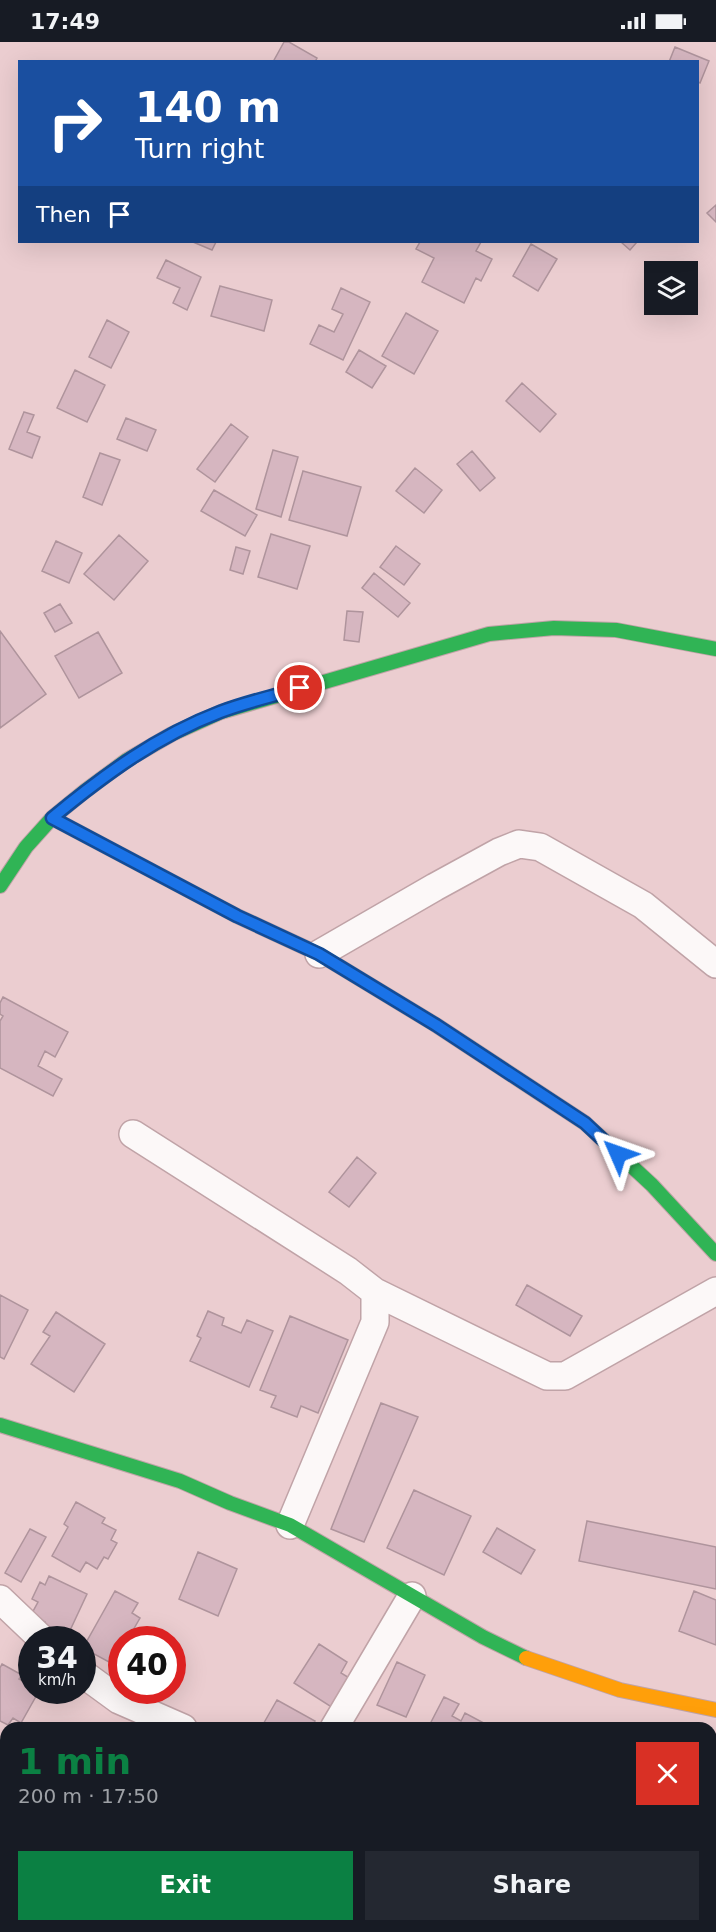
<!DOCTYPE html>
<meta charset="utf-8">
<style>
:root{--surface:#171b24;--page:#242831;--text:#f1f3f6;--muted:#9ea1a6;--accent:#0b8043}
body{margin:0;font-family:"DejaVu Sans",sans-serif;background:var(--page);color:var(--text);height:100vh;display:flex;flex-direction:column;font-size:22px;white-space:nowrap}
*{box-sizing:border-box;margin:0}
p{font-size:20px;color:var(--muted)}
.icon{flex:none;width:33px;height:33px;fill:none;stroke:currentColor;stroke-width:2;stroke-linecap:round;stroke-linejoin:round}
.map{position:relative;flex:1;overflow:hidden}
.sheet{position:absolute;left:0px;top:1680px;width:717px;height:210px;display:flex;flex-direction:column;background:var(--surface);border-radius:18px 18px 0 0;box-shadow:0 6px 24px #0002}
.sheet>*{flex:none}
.hud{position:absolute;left:18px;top:18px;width:681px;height:183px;border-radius:0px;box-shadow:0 6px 24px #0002;background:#1a4fa0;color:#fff;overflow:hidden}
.controls{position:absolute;left:644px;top:219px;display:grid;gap:12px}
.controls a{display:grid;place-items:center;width:54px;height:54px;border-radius:0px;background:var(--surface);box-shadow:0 6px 24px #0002;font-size:30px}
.speed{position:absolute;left:18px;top:1584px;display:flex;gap:12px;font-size:30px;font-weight:700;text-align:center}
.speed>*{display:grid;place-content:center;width:78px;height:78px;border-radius:50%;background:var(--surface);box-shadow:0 6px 24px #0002;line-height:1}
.speed small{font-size:15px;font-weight:400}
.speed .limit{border:9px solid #d22;background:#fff;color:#111}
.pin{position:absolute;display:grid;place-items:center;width:51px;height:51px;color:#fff;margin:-26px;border:3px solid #fff;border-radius:50%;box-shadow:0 2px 6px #0007}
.me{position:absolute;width:66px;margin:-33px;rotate:313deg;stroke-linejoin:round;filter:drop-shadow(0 0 4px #0008)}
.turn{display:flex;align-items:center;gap:21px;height:126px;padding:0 18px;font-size:27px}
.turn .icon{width:78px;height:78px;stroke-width:2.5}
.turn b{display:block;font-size:42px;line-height:51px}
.then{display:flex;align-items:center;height:57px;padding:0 18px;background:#0003;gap:12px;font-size:22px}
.round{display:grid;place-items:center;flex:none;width:63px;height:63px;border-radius:0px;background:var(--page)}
.overview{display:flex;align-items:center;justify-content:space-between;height:102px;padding:0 18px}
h1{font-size:36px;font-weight:700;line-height:45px;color:var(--accent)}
.action{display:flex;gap:12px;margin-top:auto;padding:12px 18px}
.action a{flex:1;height:69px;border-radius:0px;background:var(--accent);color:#fff;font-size:24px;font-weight:700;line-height:69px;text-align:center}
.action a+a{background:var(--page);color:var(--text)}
.status{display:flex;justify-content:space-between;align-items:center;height:42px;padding:0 30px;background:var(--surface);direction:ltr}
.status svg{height:16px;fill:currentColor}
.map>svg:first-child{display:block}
.building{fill:#d6b6c0;stroke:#af949c;stroke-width:1.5}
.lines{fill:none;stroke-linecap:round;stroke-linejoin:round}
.street-casing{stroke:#c0a3a7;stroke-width:30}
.fast-casing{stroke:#c0a3a7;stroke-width:16}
.slow-casing{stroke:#c0a3a7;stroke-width:16}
.street{stroke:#fcf8f8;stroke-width:27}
.fast{stroke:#30b455;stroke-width:14}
.slow{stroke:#ff9f0a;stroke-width:14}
.route-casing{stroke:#114b97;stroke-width:15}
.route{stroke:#1a73e8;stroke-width:10}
</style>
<div class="status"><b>17:49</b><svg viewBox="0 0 49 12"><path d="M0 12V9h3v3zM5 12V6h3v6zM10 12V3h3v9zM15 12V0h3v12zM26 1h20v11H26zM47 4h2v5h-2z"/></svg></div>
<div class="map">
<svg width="716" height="1890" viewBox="0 0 716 1890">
<rect width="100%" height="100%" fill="#ebcdd0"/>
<path class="building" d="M284,0H289L317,16L315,20H273Z
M675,5L709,19L700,41L698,40V20H669Z
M716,163V180L707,171Z
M193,200H216L212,208Z
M420,200H481L476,209L492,217L481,239L476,236L464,261L422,240L434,216L416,207Z
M621,200H637L630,208Z
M531,202L557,217L538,249L513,234Z
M166,218L201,235L187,268L173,261L180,246L157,236Z
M220,244L272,258L264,289L211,274Z
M341,246L370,260L343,318L310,302L319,283L334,290L343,272L332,267Z
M406,271L438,289L414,332L382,314Z
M107,278L129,290L111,326L89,315Z
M359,308L386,324L372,346L346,330Z
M75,328L105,343L87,380L57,366Z
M522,341L556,372L540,390L506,359Z
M24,370L34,373L27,390L40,395L32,416L9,407Z
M126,376L156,388L147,409L117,397Z
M231,382L248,395L215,440L197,427Z
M273,408L298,415L281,475L256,467Z
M472,409L495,436L480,449L457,422Z
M100,411L120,418L102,463L83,455Z
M415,426L442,448L424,471L396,449Z
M303,429L361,445L347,494L289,478Z
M214,448L257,473L245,494L201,469Z
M271,492L310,504L297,547L258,535Z
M119,493L148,519L114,558L84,532Z
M56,499L82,511L69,541L42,529Z
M396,504L420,522L404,543L380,525Z
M236,505L250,509L243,532L230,528Z
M374,531L410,561L398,575L362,546Z
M60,562L72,581L55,590L44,571Z
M347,569L363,570L359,600L344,598Z
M0,589L46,652L0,686Z
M98,590L122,631L79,656L55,614Z
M3,955L68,990L55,1015L45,1009L38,1024L62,1037L53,1054L0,1026V979L3,974L0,972V961Z
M357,1115L376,1131L349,1165L329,1150Z
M527,1243L582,1274L570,1294L516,1263Z
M0,1253L28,1268L4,1317L0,1315Z
M208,1269L224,1276L222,1283L241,1291L247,1278L273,1289L249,1345L190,1319L201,1296L197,1294Z
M56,1270L105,1302L74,1350L31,1322L50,1294L43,1290Z
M290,1274L348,1298L318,1371L301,1364L297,1375L271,1365L276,1354L260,1348Z
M381,1361L418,1375L364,1500L331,1487Z
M414,1448L471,1474L444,1533L387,1506Z
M76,1460L105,1476L102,1481L116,1488L111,1498L117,1501L108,1517L104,1515L97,1527L86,1520L80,1530L52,1514L68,1485L64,1482Z
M587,1479L716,1505V1547L579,1519Z
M497,1486L535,1508L521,1532L483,1510Z
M30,1487L46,1495L21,1540L5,1531Z
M198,1510L237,1527L218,1574L179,1557Z
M49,1534L87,1552L66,1597L42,1586L45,1580L31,1573L38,1560L32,1557L40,1540L45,1543Z
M115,1549L138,1561L132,1571L140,1576L132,1590L142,1596L141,1598H122V1627L83,1606Z
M694,1549L716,1558V1603L679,1589Z
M319,1602L347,1620L341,1631L351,1637L333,1666L294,1641Z
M397,1620L425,1633L406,1675L377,1663Z
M2,1622L22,1633L19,1637L32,1644V1648L39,1649L21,1681L13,1676L8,1683L0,1679V1626Z
M444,1655L459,1662L452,1674L461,1679L465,1671L493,1686H428Z
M277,1658L315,1679L311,1686H261Z
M6,1726V1755L0,1752V1741Z
M711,1786L716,1788V1819L711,1816Z
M242,1884H261L258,1890H238Z"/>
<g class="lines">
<defs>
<path id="street" d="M319,912L435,845L499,810L519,802L540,805L643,863L716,922
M133,1092L348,1229L375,1250V1280L290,1483
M375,1250L547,1334H565L716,1249
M0,1557L43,1598
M82,1631L119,1658L183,1686
M334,1686L412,1554
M0,1792L6,1795
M212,1890L216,1884"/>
<path id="fast" d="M52,776L237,874L319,912L436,983L585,1081L652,1143L716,1212
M0,844L26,805L52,776L85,749L127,718L172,692L221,670L489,592L554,586L616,588L716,607
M0,1383L180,1439L230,1461L290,1483L483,1595L526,1616"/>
<path id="slow" d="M526,1616L620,1648L716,1668"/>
</defs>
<use href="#street" class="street-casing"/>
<use href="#fast" class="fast-casing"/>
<use href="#slow" class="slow-casing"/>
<use href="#street" class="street"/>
<use href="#fast" class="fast"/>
<use href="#slow" class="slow"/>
</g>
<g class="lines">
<defs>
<path id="route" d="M300,646C274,654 246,660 220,670C157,694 104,733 52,776L237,874L319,912L436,983L585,1081L618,1112"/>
</defs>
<use href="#route" class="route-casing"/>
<use href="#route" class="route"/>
</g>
</svg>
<div class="controls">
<a><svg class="icon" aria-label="layers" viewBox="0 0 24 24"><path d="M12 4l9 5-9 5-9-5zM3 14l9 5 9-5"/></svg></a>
</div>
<div class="speed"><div>34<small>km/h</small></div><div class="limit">40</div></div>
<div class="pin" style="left:300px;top:646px;background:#d93025"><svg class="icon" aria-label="arrive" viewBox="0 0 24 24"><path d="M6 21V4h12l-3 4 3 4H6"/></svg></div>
<svg class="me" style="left:618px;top:1112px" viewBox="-20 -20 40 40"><path d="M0-17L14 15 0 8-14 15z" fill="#1a73e8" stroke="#fff" stroke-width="4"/></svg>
<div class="hud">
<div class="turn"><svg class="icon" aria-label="right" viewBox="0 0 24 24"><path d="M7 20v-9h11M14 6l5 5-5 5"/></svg><div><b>140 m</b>Turn right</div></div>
<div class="then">Then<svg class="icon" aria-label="arrive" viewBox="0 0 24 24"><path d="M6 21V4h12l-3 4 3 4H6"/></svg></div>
</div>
<section class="sheet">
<div class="overview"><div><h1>1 min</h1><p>200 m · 17:50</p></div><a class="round" style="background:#d93025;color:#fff"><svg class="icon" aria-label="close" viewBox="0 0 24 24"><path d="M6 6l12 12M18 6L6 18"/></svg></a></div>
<div class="action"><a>Exit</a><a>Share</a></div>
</section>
</div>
